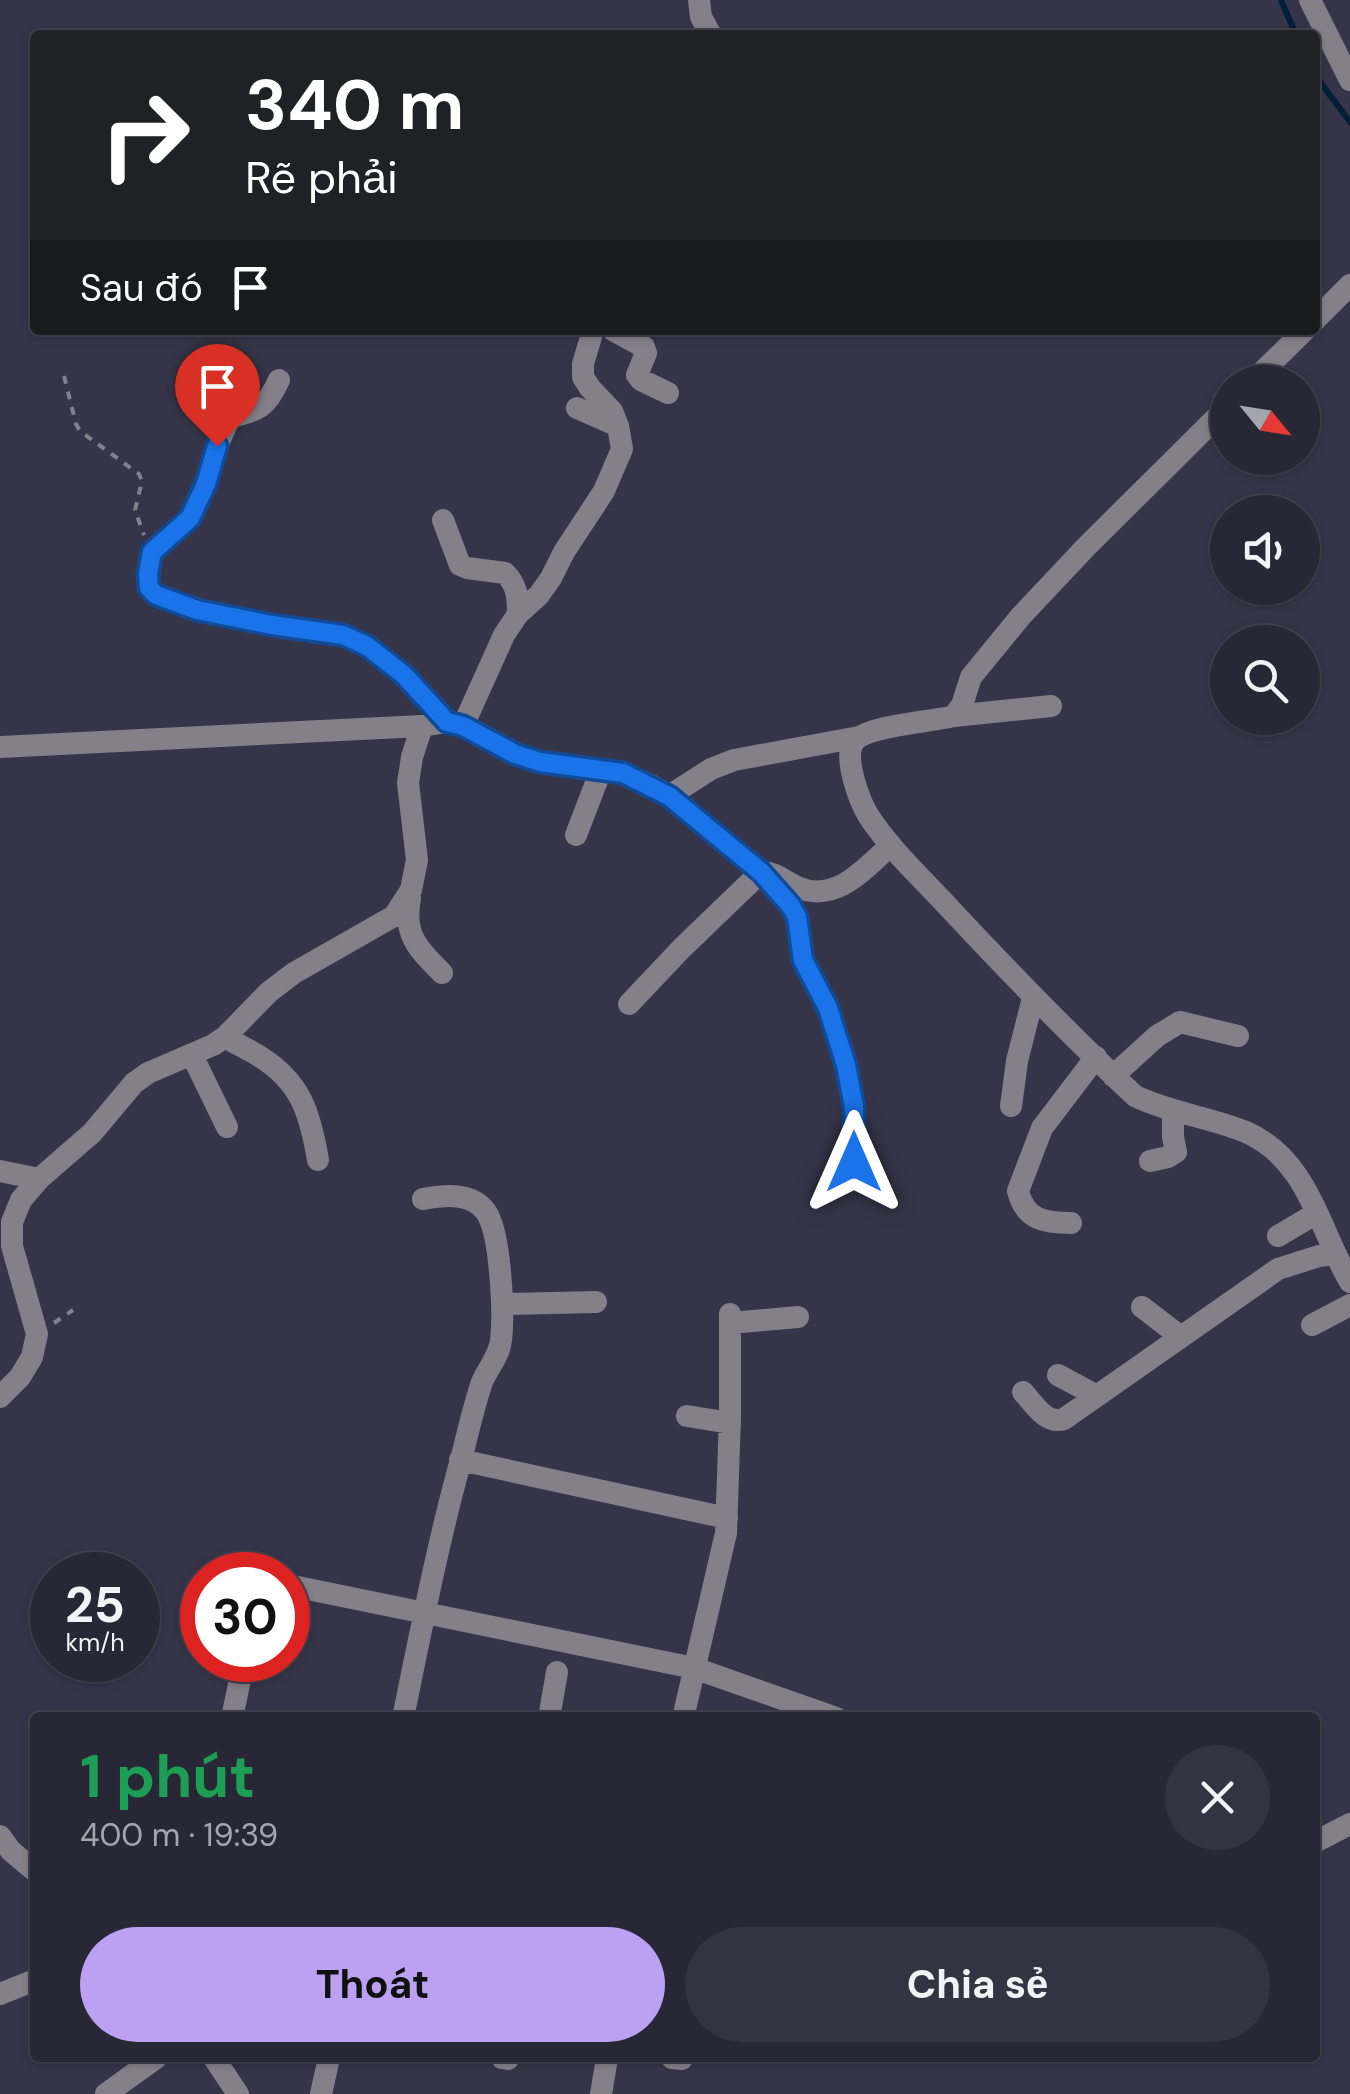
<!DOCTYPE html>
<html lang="vi">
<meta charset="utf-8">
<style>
:root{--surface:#282736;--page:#343342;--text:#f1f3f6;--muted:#a5a5ad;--line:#444451;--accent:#bca0f2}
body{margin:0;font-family:"DM Sans",sans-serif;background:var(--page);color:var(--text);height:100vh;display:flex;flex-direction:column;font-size:38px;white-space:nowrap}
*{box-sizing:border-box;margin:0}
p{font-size:32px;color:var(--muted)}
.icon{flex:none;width:55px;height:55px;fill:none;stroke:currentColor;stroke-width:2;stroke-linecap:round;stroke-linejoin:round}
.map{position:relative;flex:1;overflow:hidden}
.panel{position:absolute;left:30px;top:1712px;width:1290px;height:350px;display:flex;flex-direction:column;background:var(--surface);border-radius:10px;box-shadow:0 2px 8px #0004,0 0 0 2px var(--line)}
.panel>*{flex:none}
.hud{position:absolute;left:30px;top:30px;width:1290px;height:305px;border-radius:10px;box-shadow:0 2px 8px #0004,0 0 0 2px var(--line);background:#202124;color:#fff;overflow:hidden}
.needle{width:65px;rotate:120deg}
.controls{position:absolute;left:1210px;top:365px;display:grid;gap:20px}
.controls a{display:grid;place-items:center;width:110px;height:110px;border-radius:50%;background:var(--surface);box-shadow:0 2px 8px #0004,0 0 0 2px var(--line);font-size:50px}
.speed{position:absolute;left:30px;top:1552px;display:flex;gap:20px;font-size:50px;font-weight:700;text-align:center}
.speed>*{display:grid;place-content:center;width:130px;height:130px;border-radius:50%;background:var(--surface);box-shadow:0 2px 8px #0004,0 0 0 2px var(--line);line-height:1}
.speed small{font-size:25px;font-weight:400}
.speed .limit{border:15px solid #d22;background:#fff;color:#111}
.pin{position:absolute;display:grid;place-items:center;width:85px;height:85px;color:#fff;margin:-102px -42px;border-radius:50% 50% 50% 0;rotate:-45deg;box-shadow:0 0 10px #0007}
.pin .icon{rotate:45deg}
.me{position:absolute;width:110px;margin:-55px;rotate:0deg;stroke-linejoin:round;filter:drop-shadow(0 0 8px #0008)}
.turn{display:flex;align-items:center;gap:35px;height:210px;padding:0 50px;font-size:45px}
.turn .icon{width:130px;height:130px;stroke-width:2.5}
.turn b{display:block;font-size:70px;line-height:85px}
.then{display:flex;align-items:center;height:95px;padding:0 50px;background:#0003;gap:20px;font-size:38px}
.round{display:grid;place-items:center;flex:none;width:105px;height:105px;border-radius:52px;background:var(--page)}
.overview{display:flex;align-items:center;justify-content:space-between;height:170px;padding:0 50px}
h1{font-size:60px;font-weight:700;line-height:75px;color:#1e9e55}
.primary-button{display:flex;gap:20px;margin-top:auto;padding:20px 50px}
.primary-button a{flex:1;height:115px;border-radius:60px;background:var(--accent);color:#111;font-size:40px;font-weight:700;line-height:115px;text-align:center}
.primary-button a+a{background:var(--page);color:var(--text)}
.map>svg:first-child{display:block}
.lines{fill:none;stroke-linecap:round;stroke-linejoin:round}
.stream{stroke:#031e38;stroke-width:6}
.path{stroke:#828192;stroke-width:4;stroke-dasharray:8 8;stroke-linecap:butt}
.minor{stroke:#84808a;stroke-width:22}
.route-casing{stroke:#114b97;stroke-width:25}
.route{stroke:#1a73e8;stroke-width:18}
</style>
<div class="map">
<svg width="1350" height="2094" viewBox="0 0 1350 2094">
<rect width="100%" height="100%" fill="#363448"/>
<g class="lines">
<path class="stream" d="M1281,0L1296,35
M1315,75L1350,122"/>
<path class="path" d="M64,376L76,424L80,431L139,474L142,481L135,510L144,535
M54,1323L73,1310"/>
<path class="minor" d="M699,0L701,17L711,35
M1310,0L1350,80
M1315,320L1350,285
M613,330L644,347L646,353L637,375L641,380L668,393
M279,380C266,408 259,410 230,417L217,446L206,484L190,518L152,553L148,574L149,588L156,595L197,610L272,625L343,635L367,646L404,675L447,722
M1252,382L1305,330
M1228,406L1086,547L1021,616L971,677L962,705L954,716C933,722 863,725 853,743C844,759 859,800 868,815C891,851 925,881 953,912C1012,975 1072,1037 1135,1096C1170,1113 1210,1117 1246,1132C1308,1159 1319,1229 1350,1282
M577,408L618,426
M443,520L460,565L467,568L505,573C517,585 518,597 518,614
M954,716L1051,706
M463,726L504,635L518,614L539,595L551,578L564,552L604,491L622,449L618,426L612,411L590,388L583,377V364L593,330
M0,747L422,726L447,722L463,726L515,754L540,762L623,773L651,785L669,796L761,872L791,906L797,917L803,960L828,1009L846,1065L853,1107V1161
M669,796L711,769L734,760L859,737
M576,835L601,770
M410,898C403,934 417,948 442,973
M629,1004L682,948L761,872C776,872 784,881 797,887C836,904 864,869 891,845
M225,1037C236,1044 248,1049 259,1056C301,1082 310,1113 318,1160
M192,1055L227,1127
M1113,1076L1157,1036L1180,1022L1238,1036
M1011,1106L1017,1061L1033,998
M1150,1161L1168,1157L1176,1152L1173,1137V1110
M0,1171L39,1179
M1071,1223C1045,1223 1025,1220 1018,1191L1042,1128L1096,1057
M1278,1236L1317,1213
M503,1304L596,1302
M1142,1307L1181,1337
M730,1323L798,1317
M1312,1325L1350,1305
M1058,1375L1097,1396
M1023,1392C1034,1404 1046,1425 1064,1419L1278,1269L1319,1256L1335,1254
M0,1397L20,1377L32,1357L37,1334L12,1246V1222L21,1200L39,1179L92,1133L134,1083L148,1073L213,1045L225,1037L269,992L294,973L394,916L411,890L417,860L408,783L412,757L422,726
M687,1416L730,1423
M460,1460L727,1518
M288,1585L694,1668L836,1718
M232,1718L244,1660
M403,1718C421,1630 438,1542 462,1456C468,1431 474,1406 482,1382C488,1368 500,1355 501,1340C504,1315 501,1233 486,1212C472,1192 445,1195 423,1199
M549,1718L557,1672
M683,1718L726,1533L730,1416V1314
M0,1836L11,1851L35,1871
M1315,1842L1350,1824
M0,1994L35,1980
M214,2058L238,2094
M502,2058L508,2059
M672,2058L682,2059
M106,2094L156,2058
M321,2094L329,2058
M601,2094L607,2058"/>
</g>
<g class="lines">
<defs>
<path id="route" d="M217,446L206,484L190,518L152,552L148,574L149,588L156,595L197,610L272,625L343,635L367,646L404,675L447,722L463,726L515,754L540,762L623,773L669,796L761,872L791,906L797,917L803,960L828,1008L846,1065L854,1107V1162"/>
</defs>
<use href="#route" class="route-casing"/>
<use href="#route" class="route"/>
</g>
</svg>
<div class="controls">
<a><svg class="needle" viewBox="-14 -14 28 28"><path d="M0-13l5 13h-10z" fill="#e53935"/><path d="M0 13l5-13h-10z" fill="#a5a5ad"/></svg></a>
<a><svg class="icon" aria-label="sound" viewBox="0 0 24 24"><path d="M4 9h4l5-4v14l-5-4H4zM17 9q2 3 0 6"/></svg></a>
<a><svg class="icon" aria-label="search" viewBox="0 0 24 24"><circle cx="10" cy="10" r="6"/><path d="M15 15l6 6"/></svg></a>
</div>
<div class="speed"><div>25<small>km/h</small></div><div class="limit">30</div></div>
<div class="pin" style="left:217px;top:446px;background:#d93025"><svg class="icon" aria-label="arrive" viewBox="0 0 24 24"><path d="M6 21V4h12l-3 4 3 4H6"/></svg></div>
<svg class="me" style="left:854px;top:1162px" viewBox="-20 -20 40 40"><path d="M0-17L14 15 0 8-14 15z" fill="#1a73e8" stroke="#fff" stroke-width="4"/></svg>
<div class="hud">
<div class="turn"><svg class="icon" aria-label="right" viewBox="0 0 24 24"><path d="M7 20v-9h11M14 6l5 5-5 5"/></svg><div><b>340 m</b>Rẽ phải</div></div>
<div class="then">Sau đó<svg class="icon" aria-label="arrive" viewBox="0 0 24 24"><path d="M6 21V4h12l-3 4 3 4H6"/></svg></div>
</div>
<section class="panel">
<div class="overview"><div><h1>1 phút</h1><p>400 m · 19:39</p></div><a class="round"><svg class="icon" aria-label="close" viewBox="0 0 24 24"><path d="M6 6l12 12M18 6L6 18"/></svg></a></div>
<div class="primary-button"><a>Thoát</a><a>Chia sẻ</a></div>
</section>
</div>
